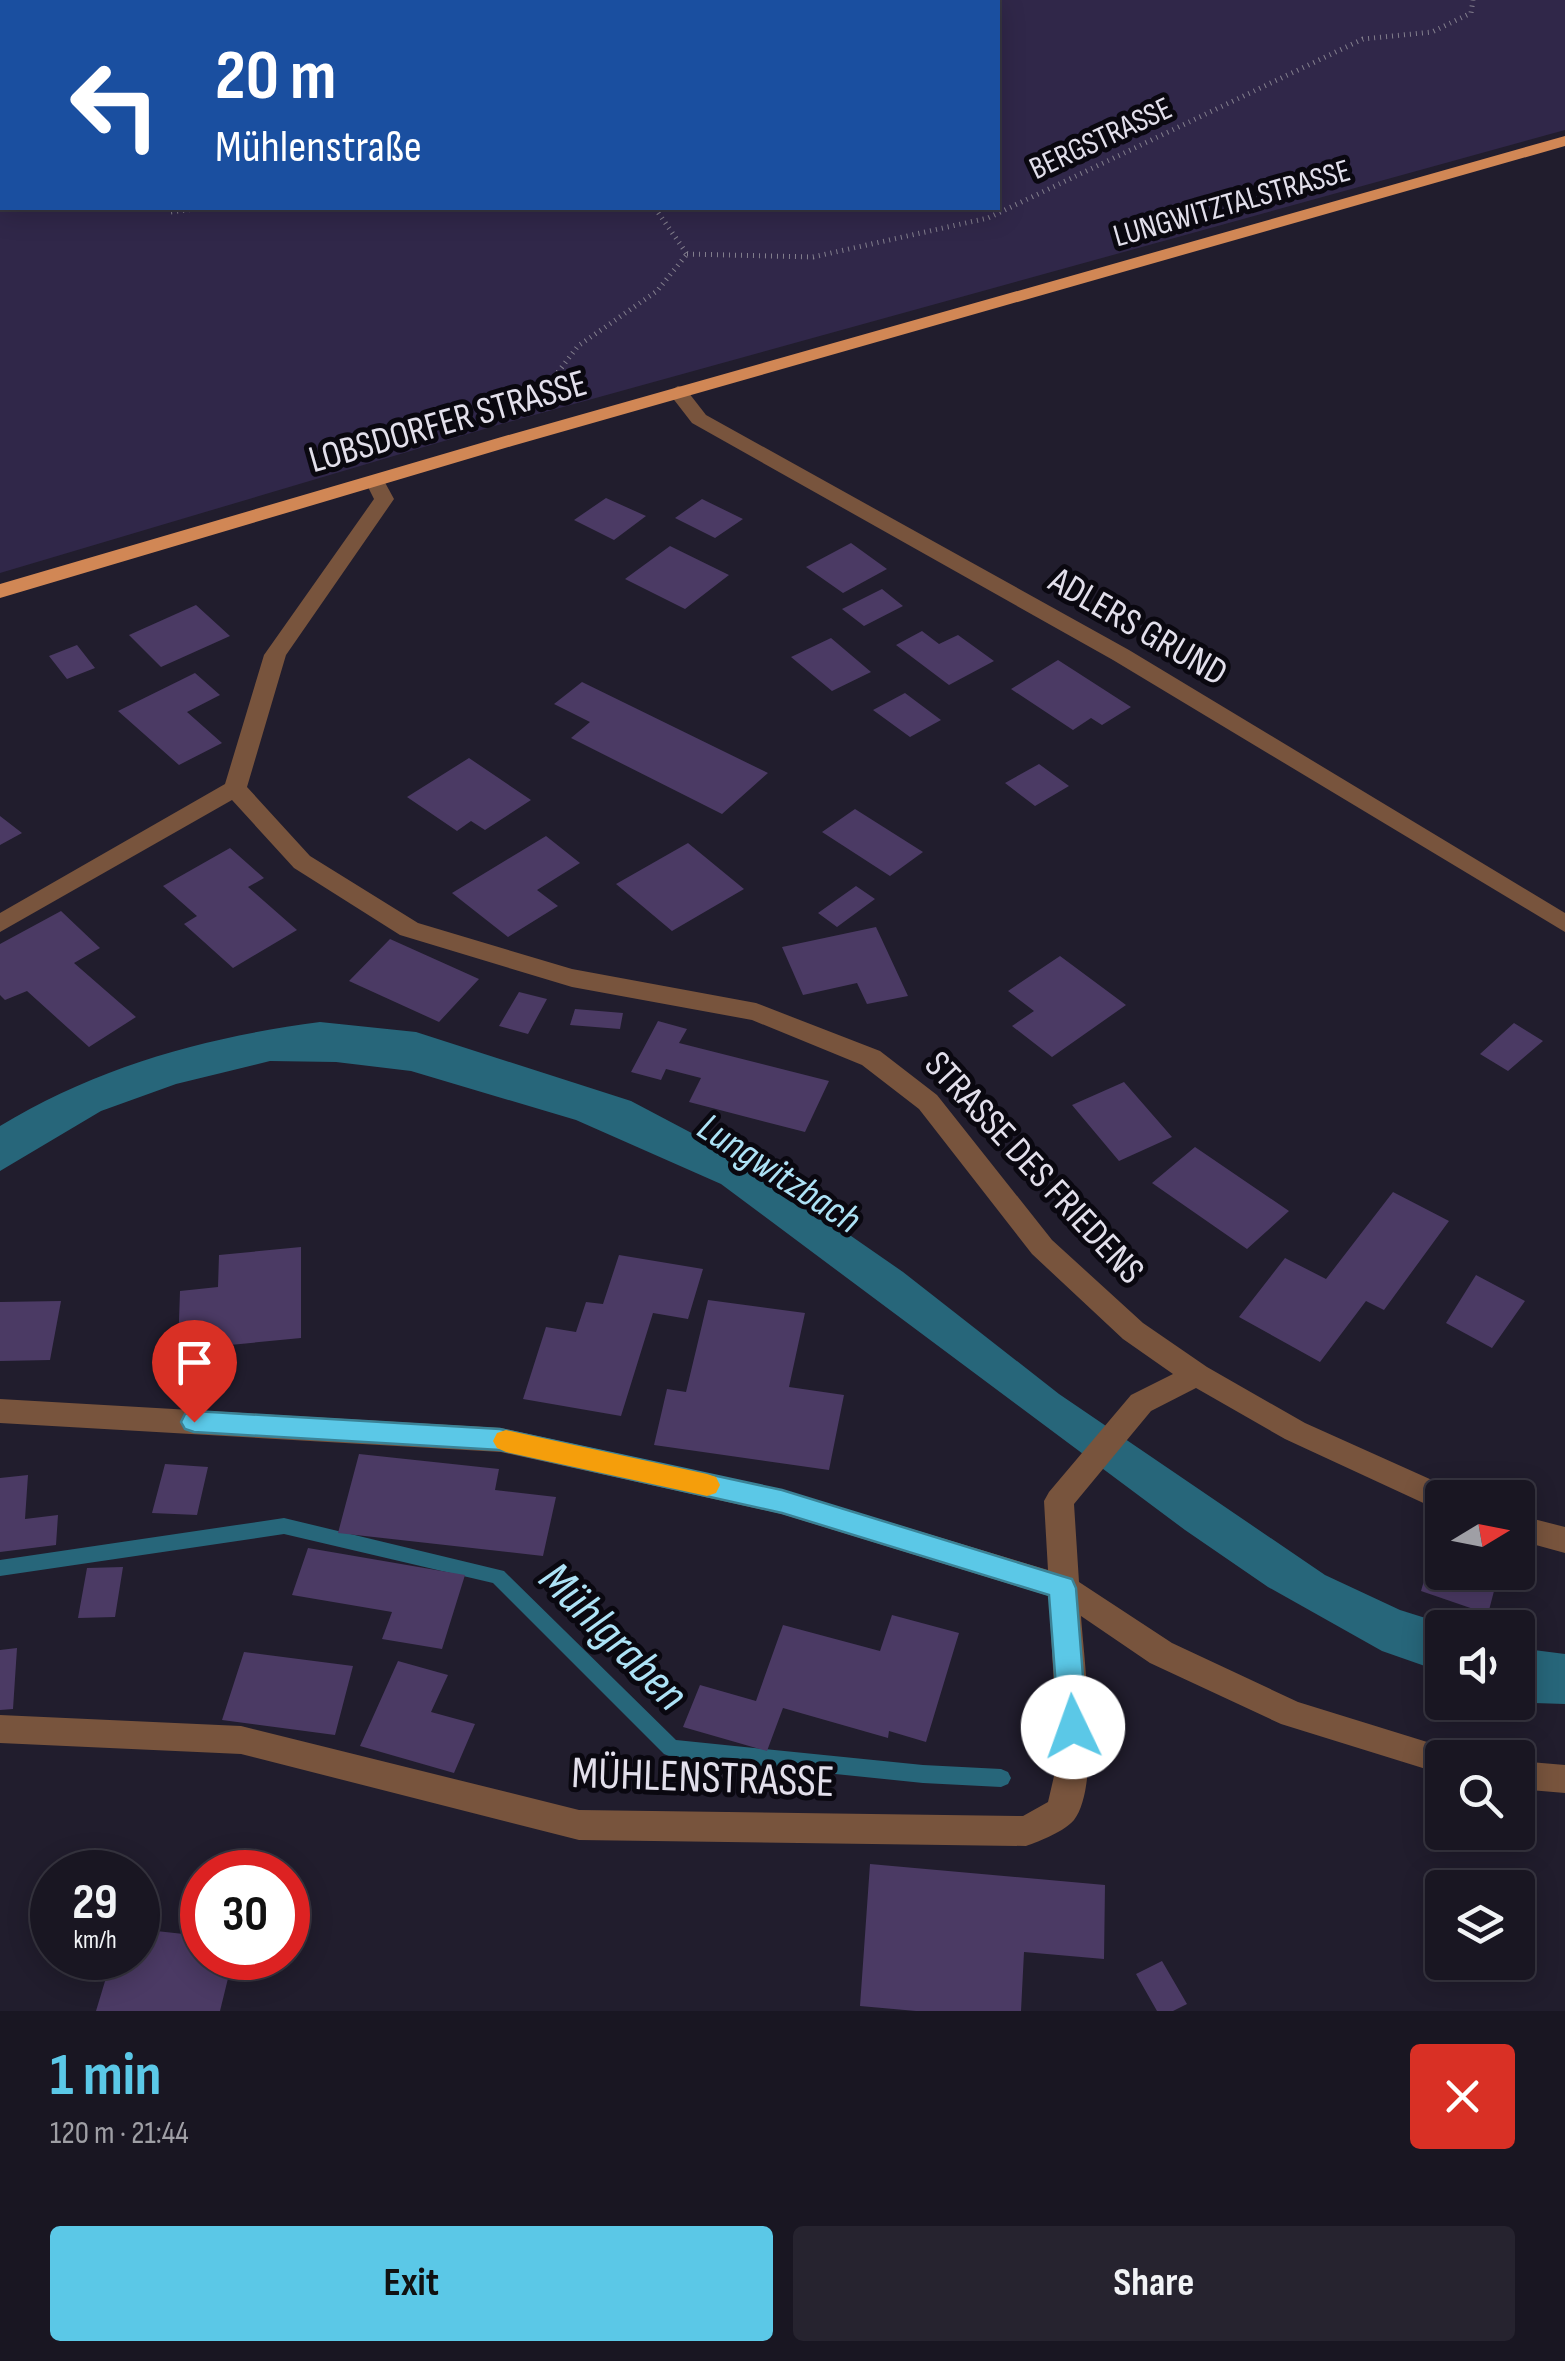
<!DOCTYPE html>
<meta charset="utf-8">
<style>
:root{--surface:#191622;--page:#26232f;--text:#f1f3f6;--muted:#9f9fa5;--line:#373540;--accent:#5bc8e7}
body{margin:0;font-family:"Sofia Sans Condensed",sans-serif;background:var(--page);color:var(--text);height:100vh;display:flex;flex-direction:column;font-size:38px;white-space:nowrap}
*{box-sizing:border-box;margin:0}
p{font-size:32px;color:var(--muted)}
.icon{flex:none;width:55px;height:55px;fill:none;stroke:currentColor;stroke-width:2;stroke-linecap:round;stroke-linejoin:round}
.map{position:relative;height:2011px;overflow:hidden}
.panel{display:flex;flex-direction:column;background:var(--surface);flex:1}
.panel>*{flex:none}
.top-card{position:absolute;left:0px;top:0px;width:1000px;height:210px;box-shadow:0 5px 25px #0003,0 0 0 2px var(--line);background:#1a4fa0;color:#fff;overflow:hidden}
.needle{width:65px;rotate:80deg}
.controls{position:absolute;left:1425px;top:1480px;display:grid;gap:20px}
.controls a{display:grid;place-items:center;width:110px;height:110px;border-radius:10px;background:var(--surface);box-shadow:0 5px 25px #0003,0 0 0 2px var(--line);font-size:50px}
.speed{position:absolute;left:30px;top:1850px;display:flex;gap:20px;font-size:50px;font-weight:700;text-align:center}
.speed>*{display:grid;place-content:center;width:130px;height:130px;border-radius:50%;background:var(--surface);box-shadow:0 5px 25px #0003,0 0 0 2px var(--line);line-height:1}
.speed small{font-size:25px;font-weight:400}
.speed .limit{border:15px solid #d22;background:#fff;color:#111}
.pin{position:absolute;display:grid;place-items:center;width:85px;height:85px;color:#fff;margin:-102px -42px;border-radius:50% 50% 50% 0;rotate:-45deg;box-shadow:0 0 10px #0007}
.pin .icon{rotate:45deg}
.me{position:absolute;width:110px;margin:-55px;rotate:357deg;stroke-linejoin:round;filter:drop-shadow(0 0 8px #0008)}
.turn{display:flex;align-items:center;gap:35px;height:210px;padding:0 50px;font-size:45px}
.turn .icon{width:130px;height:130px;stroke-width:2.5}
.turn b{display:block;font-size:70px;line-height:85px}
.round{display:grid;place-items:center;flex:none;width:105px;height:105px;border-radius:10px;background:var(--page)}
.head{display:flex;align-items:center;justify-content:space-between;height:170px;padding:0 50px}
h1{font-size:60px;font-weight:700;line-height:75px;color:var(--accent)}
.button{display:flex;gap:20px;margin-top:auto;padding:20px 50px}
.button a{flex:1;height:115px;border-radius:10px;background:var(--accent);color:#111;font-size:40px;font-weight:700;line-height:115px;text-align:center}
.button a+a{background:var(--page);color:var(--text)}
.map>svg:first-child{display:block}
.green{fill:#302749;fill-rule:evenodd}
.water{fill:#27667a}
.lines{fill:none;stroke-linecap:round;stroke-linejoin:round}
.stream{fill:#27667a;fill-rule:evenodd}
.building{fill:#4b3a64}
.path{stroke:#837f8d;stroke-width:5;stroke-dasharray:1 5;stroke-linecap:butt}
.minor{fill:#78543d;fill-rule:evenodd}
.major{fill:#d18755;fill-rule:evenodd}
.route{fill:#5bc8e7;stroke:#3b8296;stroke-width:2.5}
.slow{fill:#f59e0b}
.labels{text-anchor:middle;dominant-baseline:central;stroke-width:10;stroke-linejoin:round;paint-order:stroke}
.far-street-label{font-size:32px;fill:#e2dfeb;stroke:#0a0810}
.street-label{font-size:38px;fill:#e2dfeb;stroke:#0a0810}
.water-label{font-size:40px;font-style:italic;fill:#ade2f6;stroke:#0a0810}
.near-street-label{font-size:45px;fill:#e2dfeb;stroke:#0a0810}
.near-water-label{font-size:48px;font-style:italic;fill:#ade2f6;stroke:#0a0810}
</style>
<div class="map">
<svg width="1565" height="2011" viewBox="0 0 1565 2011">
<rect width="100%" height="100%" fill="#211d2d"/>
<path class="green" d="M0,0H1565V130L498,425L0,573ZM998,2V208H2V2Z"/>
<path class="water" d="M320,1022L416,1032L631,1101L737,1157L903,1272L1059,1394L1325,1575L1400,1610L1454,1627L1442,1628V1672L1382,1651L1268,1587L1185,1530L721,1184L576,1120L411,1071L336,1062L270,1061L176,1084L101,1111L0,1171V1126C99,1066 206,1037 320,1022Z
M1518,1648L1565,1654V1704L1534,1703L1518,1697Z"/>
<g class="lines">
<path class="stream" d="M284,1518L504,1571L676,1740L923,1765L1001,1769L1008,1772L1011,1778L1008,1784L1001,1787L923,1783L671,1757L664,1754L493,1583L284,1534L0,1576V1560Z"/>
</g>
<path class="building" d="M606,498L646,516L614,540L574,520Z
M702,499L743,519L715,538L675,518Z
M851,543L887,569L843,593L806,567Z
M670,546L729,575L685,609L625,579Z
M882,589L903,606L864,626L842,609Z
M196,605L230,636L161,667L129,635Z
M922,631L939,644L958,635L994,661L949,685L896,645Z
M831,638L871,672L832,691L791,657Z
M77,645L95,668L67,679L49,656Z
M1058,660L1131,707L1102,725L1091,718L1073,730L1011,689Z
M195,673L220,695L187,712L222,743L179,765L118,711Z
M582,682L676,728L768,773L722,814L571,738L590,722L554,704Z
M905,693L941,720L910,737L873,710Z
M469,758L531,800L485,830L471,821L457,831L407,797Z
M1039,764L1069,786L1035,806L1005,783Z
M855,809L923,852L890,876L822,832Z
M0,816L22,833L0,845Z
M546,836L580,863L537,890L558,906L508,937L452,893Z
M688,843L744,889L672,931L616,884Z
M230,848L264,878L248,887L297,930L233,968L184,924L197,916L163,886Z
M856,886L875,899L837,927L818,913Z
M61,911L100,948L74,963L136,1017L89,1047L27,991L5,1000L0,995V944Z
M876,927L908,996L867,1004L857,983L803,995L782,947Z
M390,939L479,979L439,1022L349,981Z
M1060,956L1126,1005L1052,1057L1012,1026L1034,1011L1008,991Z
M519,992L547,999L528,1034L499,1026Z
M575,1009L623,1013L620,1029L570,1025Z
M658,1021L687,1029L679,1043L829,1081L805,1132L689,1102L701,1078L666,1069L661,1080L631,1072Z
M1514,1023L1543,1041L1508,1071L1480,1054Z
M1124,1082L1172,1137L1119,1161L1072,1105Z
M1195,1147L1289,1211L1247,1249L1152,1183Z
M1393,1192L1449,1221L1384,1310L1366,1301L1320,1362L1239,1317L1285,1258L1326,1279Z
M301,1247V1338L178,1350L180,1291L218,1287L219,1255Z
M619,1255L703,1269L688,1319L653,1313L621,1416L523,1399L546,1327L576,1332L586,1302L603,1304Z
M1476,1275L1525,1301L1492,1348L1446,1323Z
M708,1300L805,1313L789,1387L844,1395L829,1470L654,1445L667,1389L686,1392Z
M61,1301L50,1360L0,1361V1302Z
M359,1454L499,1469L495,1490L556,1497L543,1556L338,1533Z
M165,1464L208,1467L197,1515L152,1513Z
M28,1475L25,1519L58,1515L56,1545L0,1552V1478Z
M1435,1543L1442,1545V1572H1499L1488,1614L1421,1591Z
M308,1548L465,1575L442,1649L382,1639L392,1612L292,1595Z
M123,1567L115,1617L78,1618L87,1568Z
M892,1615L959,1633L926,1742L889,1731L888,1738L783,1708L767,1751L683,1727L700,1685L756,1701L783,1625L880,1651Z
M17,1648L13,1709L0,1710V1650Z
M244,1652L353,1666L335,1735L222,1720Z
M398,1661L448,1675L431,1712L475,1724L454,1773L360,1746Z
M870,1864L1105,1885L1104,1959L1024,1952L1021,2011H916L860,2006Z
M138,1929L202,1936V1958H233L220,2011H96L112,1958H138Z
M1162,1961L1187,2004L1173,2011H1157L1136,1974Z"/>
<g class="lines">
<path class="path" d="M655,208L687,254
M171,212L202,208
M687,254L813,257L988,218L1363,39L1432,32L1471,13L1473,0
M536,401L578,346L657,291L687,254"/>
<path class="minor" d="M678,386L685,388L706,415L1129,650L1565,913V932L1113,660L692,423L668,392Z
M375,475L382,477L394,499L286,655L247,787L310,856L418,923L572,969L756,1003L880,1051L937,1095L1052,1240L1143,1323L1207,1367L1305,1423L1452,1489L1456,1498H1442V1510L1432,1507L1285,1439L1196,1388L1151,1411L1074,1504L1079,1582L1172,1643L1298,1702L1453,1750L1457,1758H1442V1774L1281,1724L1150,1663L1081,1616C1084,1661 1101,1785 1074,1820C1065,1831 1040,1841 1026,1846L579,1840L241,1754L0,1743V1715L241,1726L579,1810L1023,1816L1048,1802L1058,1759L1049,1596L782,1514L501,1452L0,1423V1399L501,1428L782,1490L1048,1570L1044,1501L1049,1492L1131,1395L1173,1374L1123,1339L1032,1254L919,1109L862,1065L752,1020L572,987L400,935L294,868L232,800L0,932V913L225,784L264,655L374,499L365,481Z
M1518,1515L1565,1527V1553L1518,1540Z
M1518,1761L1565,1765V1793L1518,1789Z"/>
<path class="major" d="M1565,136V146L512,446L0,598V584L498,438Z"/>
</g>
<path class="route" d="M194,1411L500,1429L782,1490L1062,1576L1072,1579L1076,1588L1087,1727L1083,1736L1073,1740L1063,1736L1059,1727L1049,1595L782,1513L500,1450L194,1432L185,1429L181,1422L185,1414Z"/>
<path class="slow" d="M506,1430L707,1474L716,1477L720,1485L716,1493L707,1496L506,1452L497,1448L493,1441L497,1433Z"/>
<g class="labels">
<g class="far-street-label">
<text transform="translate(1101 139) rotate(-25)">BERGSTRASSE</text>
<text transform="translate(1232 204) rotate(-16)">LUNGWITZTALSTRASSE</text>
</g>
<g class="street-label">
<text transform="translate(448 422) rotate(-16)">LOBSDORFER STRASSE</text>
<text transform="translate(1138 627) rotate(30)">ADLERS GRUND</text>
<text transform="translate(1034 1168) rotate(47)">STRASSE DES FRIEDENS</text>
</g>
<g class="water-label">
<text transform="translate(779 1174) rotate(33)">Lungwitzbach</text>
</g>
<g class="near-street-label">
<text transform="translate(703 1778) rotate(2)">MÜHLENSTRASSE</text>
</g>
<g class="near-water-label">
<text transform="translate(613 1637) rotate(45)">Mühlgraben</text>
</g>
</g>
</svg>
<div class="controls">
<a><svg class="needle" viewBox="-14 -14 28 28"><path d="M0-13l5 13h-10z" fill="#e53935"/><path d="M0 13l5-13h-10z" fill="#9f9fa5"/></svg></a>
<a><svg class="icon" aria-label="sound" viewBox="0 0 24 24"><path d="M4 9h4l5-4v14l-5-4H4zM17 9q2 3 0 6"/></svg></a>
<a><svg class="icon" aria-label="search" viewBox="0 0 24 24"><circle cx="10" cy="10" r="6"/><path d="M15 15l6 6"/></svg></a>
<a><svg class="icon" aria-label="layers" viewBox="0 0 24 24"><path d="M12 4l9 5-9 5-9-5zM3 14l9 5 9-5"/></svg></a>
</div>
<div class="speed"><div>29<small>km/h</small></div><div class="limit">30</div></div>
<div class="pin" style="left:194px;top:1422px;background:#d93025"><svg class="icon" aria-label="arrive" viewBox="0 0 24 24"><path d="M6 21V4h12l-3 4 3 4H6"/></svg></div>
<svg class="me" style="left:1073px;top:1727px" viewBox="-20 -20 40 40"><circle r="19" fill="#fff"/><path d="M0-13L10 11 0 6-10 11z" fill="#5bc8e7"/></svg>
<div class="top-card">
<div class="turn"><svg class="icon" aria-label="left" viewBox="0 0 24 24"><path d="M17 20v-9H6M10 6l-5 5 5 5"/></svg><div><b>20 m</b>Mühlenstraße</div></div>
</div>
</div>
<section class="panel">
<div class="head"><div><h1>1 min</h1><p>120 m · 21:44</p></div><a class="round" style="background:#d93025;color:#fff"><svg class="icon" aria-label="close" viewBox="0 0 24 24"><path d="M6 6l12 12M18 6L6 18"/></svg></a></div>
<div class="button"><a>Exit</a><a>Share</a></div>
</section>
